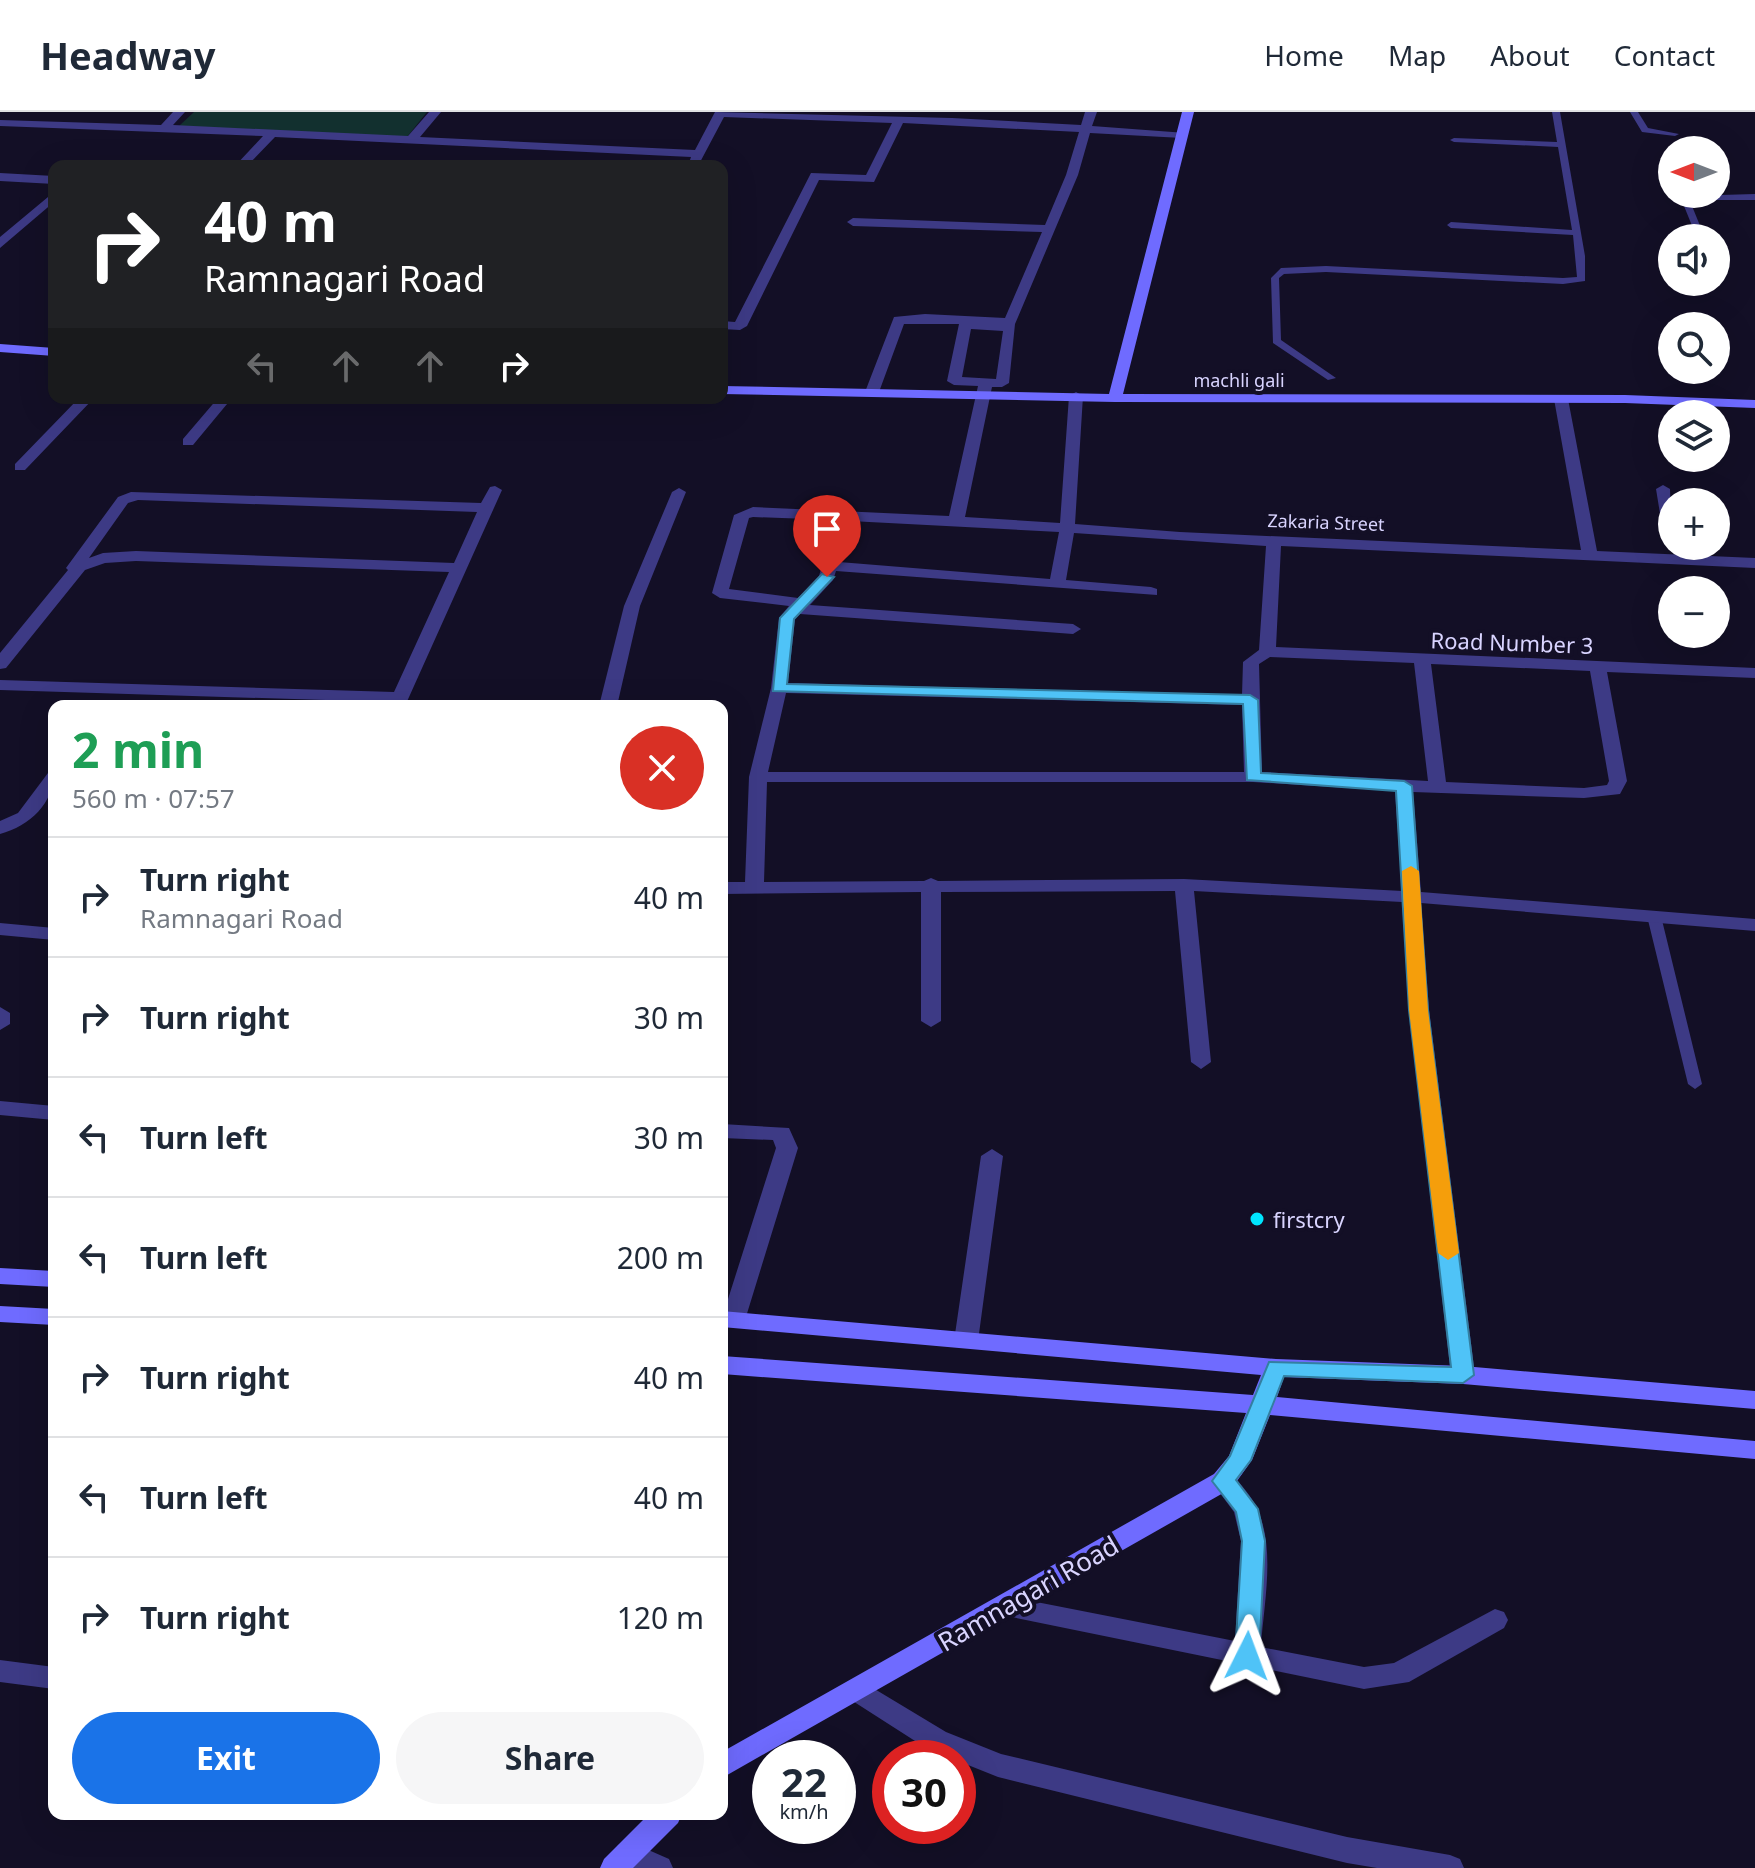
<!DOCTYPE html>
<meta charset="utf-8">
<style>
:root{--surface:#fff;--page:#f6f6f7;--text:#1f2937;--muted:#747a83;--line:#e0e1e3;--accent:#1a73e8}
body{margin:0;font-family:"Noto Sans",sans-serif;background:var(--page);color:var(--text);height:100vh;display:flex;flex-direction:column;font-size:30px;white-space:nowrap}
*{box-sizing:border-box;margin:0}
p{font-size:26px;color:var(--muted)}
.icon{flex:none;width:44px;height:44px;fill:none;stroke:currentColor;stroke-width:2;stroke-linecap:round;stroke-linejoin:round}
.map{position:relative;flex:1;overflow:hidden}
.sheet{position:absolute;left:48px;top:588px;width:680px;height:1120px;display:flex;flex-direction:column;background:var(--surface);border-radius:16px;box-shadow:0 8px 32px #0002}
.sheet>*{flex:none}
.hud{position:absolute;left:48px;top:48px;width:680px;height:244px;border-radius:16px;box-shadow:0 8px 32px #0002;background:#202124;color:#fff;overflow:hidden}
.needle{width:52px;rotate:270deg}
.buttons{position:absolute;left:1658px;top:24px;display:grid;gap:16px}
.buttons a{display:grid;place-items:center;width:72px;height:72px;border-radius:50%;background:var(--surface);box-shadow:0 8px 32px #0002;font-size:40px}
.speed{position:absolute;left:752px;top:1628px;display:flex;gap:16px;font-size:40px;font-weight:700;text-align:center}
.speed>*{display:grid;place-content:center;width:104px;height:104px;border-radius:50%;background:var(--surface);box-shadow:0 8px 32px #0002;line-height:1}
.speed small{font-size:20px;font-weight:400}
.speed .limit{border:12px solid #d22;background:#fff;color:#111}
.pin{position:absolute;display:grid;place-items:center;width:68px;height:68px;color:#fff;margin:-82px -34px;border-radius:50% 50% 50% 0;rotate:-45deg;box-shadow:0 0 8px #0007}
.pin .icon{rotate:45deg}
.me{position:absolute;width:88px;margin:-44px;rotate:3deg;stroke-linejoin:round;filter:drop-shadow(0 0 6px #0008)}
.turn{display:flex;align-items:center;gap:28px;height:168px;padding:0 24px;font-size:36px}
.turn .icon{width:104px;height:104px;stroke-width:2.5}
.turn b{display:block;font-size:56px;line-height:68px}
.lanes{display:flex;align-items:center;height:76px;padding:0 24px;background:#0003;justify-content:center;gap:40px;direction:ltr}
.lanes .off{opacity:.35}
.round{display:grid;place-items:center;flex:none;width:84px;height:84px;border-radius:42px;background:var(--page)}
.head{display:flex;align-items:center;justify-content:space-between;height:136px;padding:0 24px}
h1{font-size:48px;font-weight:700;line-height:60px;color:#1e9e55}
.action{display:flex;gap:16px;margin-top:auto;padding:16px 24px}
.action a{flex:1;height:92px;border-radius:48px;background:var(--accent);color:#fff;font-size:32px;font-weight:700;line-height:92px;text-align:center}
.action a+a{background:var(--page);color:var(--text)}
ul{padding:0;list-style:none}
li{display:flex;align-items:center;gap:24px;height:120px;padding:0 24px;border-top:2px solid var(--line)}
li div{flex:1}
li b{display:block;font-size:30px}
li em{font-style:normal}
header{display:flex;align-items:center;gap:48px;box-sizing:border-box;height:112px;padding:0 40px;background:var(--surface);border-bottom:2px solid var(--line)}
header strong{font-size:38px}
nav{display:flex;gap:44px;margin-inline-start:auto;font-size:28px}
.map>svg:first-child{display:block}
.green{fill:#12302f}
.lines{fill:none;stroke-linecap:round;stroke-linejoin:round}
.lane{fill:#3d3a85;fill-rule:evenodd}
.street{fill:#3d3a85;fill-rule:evenodd}
.secondary{fill:#6f6bff;fill-rule:evenodd}
.route{fill:#4fc3f7;stroke:#337fa1;stroke-width:2}
.slow{fill:#f59e0b}
.poi-dot{fill:#00e5ff;stroke:#130f26;stroke-width:3}
.labels{text-anchor:middle;dominant-baseline:central;stroke-width:8;stroke-linejoin:round;paint-order:stroke}
.far-street-label{font-size:18px;fill:#d9d4ff;stroke:#130f26}
.street-label{font-size:22px;fill:#d9d4ff;stroke:#130f26}
.poi-label{font-size:22px;fill:#d9d4ff;stroke:#130f26;text-anchor:start}
.near-street-label{font-size:26px;fill:#d9d4ff;stroke:#130f26}
</style>
<header>
<strong>Headway</strong>
<nav><a>Home</a><a>Map</a><a>About</a><a>Contact</a></nav>
</header>
<div class="map">
<svg width="1755" height="1756" viewBox="0 0 1755 1756">
<rect width="100%" height="100%" fill="#130f26"/>
<path class="green" d="M194,0H427L407,25L179,14Z"/>
<g class="lines">
<path class="lane" d="M1552,0H1560L1585,144V169L1563,172L1326,160L1284,162L1279,166L1281,228L1336,266L1328,268L1273,231L1271,166L1281,156L1326,154L1563,166L1577,165L1573,123L1451,116L1447,113L1451,110L1572,118L1558,35L1454,30L1450,28L1454,26L1557,30Z
M1630,0H1638L1648,16L1679,22L1675,24L1642,20Z
M1755,82V88H1692V94L1705,126H1697L1684,94L1685,84Z
M1716,157L1720,159V163H1716Z
M1654,800L1661,804L1702,972L1695,977L1688,972L1647,804Z"/>
<path class="street" d="M173,0H185L173,13L408,24L429,0H441L420,25L695,38L715,0L952,6L1081,13L1085,0H1097L1092,14L1186,21L1188,23L1182,26L1090,21L1078,63L1015,212L1009,271L1002,275H992L965,405L1060,411L1069,284L1076,280L1083,284L1075,412L1180,420L1581,438L1554,287L1561,283L1568,287L1597,439L1755,446V456L1281,434L1276,535L1755,556V566L1607,560L1627,669L1620,682L1584,686L1413,680L1421,780L1755,807V819L1421,791L1429,898L1475,1263L1471,1269L1463,1272L1455,1269L1451,1263L1409,898L1402,790L1194,779L1211,950L1201,957L1191,950L1175,779L941,780V909L931,915L921,909V780L722,782V770H745L749,665L771,576L779,506L789,494L720,486L712,481L734,403L753,395L949,404L978,274L954,273L947,269L959,212H904L879,280L872,284L865,280L894,205L925,202L1005,206L1042,120L853,114L847,110L853,106L1045,113L1066,63L1079,20L903,11L874,70L819,68L747,214L740,218L722,217V209L735,210L811,61L866,63L892,11L724,5L698,54H688L691,45L275,25L247,54H235L263,24L0,14V8L161,13ZM971,217L1003,219L996,267L962,265ZM753,405L835,408L819,464L798,486L729,477L749,406ZM850,409L1059,420L1050,467L839,450ZM1074,421L1266,434L1259,538L1243,550L1242,583L788,571L795,507L800,502L1073,522L1081,517L1073,512L810,493L833,468L836,459L1157,483V477L1151,475L1066,468ZM1270,545L1414,551L1428,669L1262,660L1259,552ZM1431,552L1590,559L1609,669L1607,673L1584,676L1446,670ZM786,581L1242,593L1244,660H768ZM767,670H1253L1395,679L1402,779L1184,767L938,769L931,766L924,769L764,770Z
M0,61L54,64V72L0,69Z
M54,80V90L0,136V125Z
M79,286H94L25,358H15V352Z
M218,286H232L193,333H183V327Z
M1663,373L1670,377L1672,431L1664,426L1656,377Z
M495,374L502,378L405,594H387L389,590L0,578V568L394,580L449,460L136,449L105,451L85,458L6,556L0,557V541L68,458L66,456L118,385L131,380L481,391L490,375ZM138,388L477,400L454,451L136,439L103,441L89,446L128,391Z
M679,376L686,380L640,494L617,594H599L624,494L672,380Z
M54,660C54,691 30,714 0,722V709L18,701L48,661Z
M0,811L54,816V828L0,823Z
M0,895L10,901V912L0,918Z
M0,989L54,994V1008L0,1003Z
M722,1012L789,1016L798,1036L745,1208L741,1214H725L722,1206L776,1036L773,1028L722,1026Z
M992,1037L1003,1044L978,1229L974,1235H958L954,1229L981,1044Z
M1223,1359C1234,1363 1239,1370 1246,1379C1280,1420 1264,1485 1261,1535L1364,1555L1394,1551L1495,1497L1504,1500L1508,1508L1504,1516L1409,1570L1364,1577L997,1502L993,1495L997,1488L1006,1484L1235,1529L1241,1429L1234,1400L1211,1369L1214,1362Z
M0,1548L54,1555V1577L0,1570Z
M858,1567L946,1620L1001,1642L1347,1725L1450,1743L1460,1747L1464,1756H1377L1347,1751L998,1665L958,1649V1646L926,1636L848,1586L844,1578L848,1570Z
M628,1729L669,1747L673,1756H629L618,1751L614,1742L618,1733Z"/>
<path class="secondary" d="M1182,0H1194L1123,282L1625,283L1755,288V296L1625,291L1115,290L722,282V274L1109,282Z
M0,232L54,236V244L0,240Z
M0,1156L54,1159V1175L0,1172Z
M0,1194L54,1197V1213L0,1210Z
M722,1199L1276,1247L1463,1254L1755,1279V1297L1463,1272L1284,1265L1277,1285L1755,1329V1347L1270,1303L1252,1348L1232,1376L722,1666V1640L1214,1362L1229,1344L1246,1301L722,1262V1244L1253,1283L1261,1263L722,1215Z
M649,1702H682L678,1711L633,1756H600L604,1747Z"/>
</g>
<path class="route" d="M822,462L834,465L794,507L787,572L1250,583L1258,588L1261,661L1404,669L1412,674L1428,898L1474,1263L1463,1271L1284,1264L1251,1348L1236,1368L1258,1397L1265,1429L1259,1544L1256,1551L1247,1554L1238,1551L1235,1544L1242,1429L1236,1400L1212,1369L1230,1344L1269,1250L1451,1255L1409,898L1396,679L1247,668L1243,592L773,579L780,506Z"/>
<path class="slow" d="M1411,754L1419,759L1428,898L1459,1141L1448,1148L1438,1141L1409,898L1402,759Z"/>
<circle class="poi-dot" cx="1257" cy="1107" r="8"/>
<g class="labels">
<g class="far-street-label">
<text x="1239" y="268">machli gali</text>
<text transform="translate(1326 410) rotate(2)">Zakaria Street</text>
</g>
<g class="street-label">
<text transform="translate(1512 530) rotate(2)">Road Number 3</text>
</g>
<g class="poi-label">
<text x="1273" y="1107">firstcry</text>
</g>
<g class="near-street-label">
<text transform="translate(1028 1481) rotate(-30)">Ramnagari Road</text>
</g>
</g>
</svg>
<div class="buttons">
<a><svg class="needle" viewBox="-14 -14 28 28"><path d="M0-13l5 13h-10z" fill="#e53935"/><path d="M0 13l5-13h-10z" fill="#747a83"/></svg></a>
<a><svg class="icon" aria-label="sound" viewBox="0 0 24 24"><path d="M4 9h4l5-4v14l-5-4H4zM17 9q2 3 0 6"/></svg></a>
<a><svg class="icon" aria-label="search" viewBox="0 0 24 24"><circle cx="10" cy="10" r="6"/><path d="M15 15l6 6"/></svg></a>
<a><svg class="icon" aria-label="layers" viewBox="0 0 24 24"><path d="M12 4l9 5-9 5-9-5zM3 14l9 5 9-5"/></svg></a>
<a>+</a>
<a>−</a>
</div>
<div class="speed"><div>22<small>km/h</small></div><div class="limit">30</div></div>
<div class="pin" style="left:827px;top:465px;background:#d93025"><svg class="icon" aria-label="arrive" viewBox="0 0 24 24"><path d="M6 21V4h12l-3 4 3 4H6"/></svg></div>
<svg class="me" style="left:1247px;top:1544px" viewBox="-20 -20 40 40"><path d="M0-17L14 15 0 8-14 15z" fill="#4fc3f7" stroke="#fff" stroke-width="4"/></svg>
<div class="hud">
<div class="turn"><svg class="icon" aria-label="right" viewBox="0 0 24 24"><path d="M7 20v-9h11M14 6l5 5-5 5"/></svg><div><b>40 m</b>Ramnagari Road</div></div>
<div class="lanes"><svg class="icon off" aria-label="left" viewBox="0 0 24 24"><path d="M17 20v-9H6M10 6l-5 5 5 5"/></svg><svg class="icon off" aria-label="ahead" viewBox="0 0 24 24"><path d="M12 20V5M6 11l6-6 6 6"/></svg><svg class="icon off" aria-label="ahead" viewBox="0 0 24 24"><path d="M12 20V5M6 11l6-6 6 6"/></svg><svg class="icon" aria-label="right" viewBox="0 0 24 24"><path d="M7 20v-9h11M14 6l5 5-5 5"/></svg></div>
</div>
<section class="sheet">
<div class="head"><div><h1>2 min</h1><p>560 m · 07:57</p></div><a class="round" style="background:#d93025;color:#fff"><svg class="icon" aria-label="close" viewBox="0 0 24 24"><path d="M6 6l12 12M18 6L6 18"/></svg></a></div>
<ul>
<li><svg class="icon" aria-label="right" viewBox="0 0 24 24"><path d="M7 20v-9h11M14 6l5 5-5 5"/></svg><div><b>Turn right</b><p>Ramnagari Road</p></div><em>40 m</em></li>
<li><svg class="icon" aria-label="right" viewBox="0 0 24 24"><path d="M7 20v-9h11M14 6l5 5-5 5"/></svg><div><b>Turn right</b></div><em>30 m</em></li>
<li><svg class="icon" aria-label="left" viewBox="0 0 24 24"><path d="M17 20v-9H6M10 6l-5 5 5 5"/></svg><div><b>Turn left</b></div><em>30 m</em></li>
<li><svg class="icon" aria-label="left" viewBox="0 0 24 24"><path d="M17 20v-9H6M10 6l-5 5 5 5"/></svg><div><b>Turn left</b></div><em>200 m</em></li>
<li><svg class="icon" aria-label="right" viewBox="0 0 24 24"><path d="M7 20v-9h11M14 6l5 5-5 5"/></svg><div><b>Turn right</b></div><em>40 m</em></li>
<li><svg class="icon" aria-label="left" viewBox="0 0 24 24"><path d="M17 20v-9H6M10 6l-5 5 5 5"/></svg><div><b>Turn left</b></div><em>40 m</em></li>
<li><svg class="icon" aria-label="right" viewBox="0 0 24 24"><path d="M7 20v-9h11M14 6l5 5-5 5"/></svg><div><b>Turn right</b></div><em>120 m</em></li>
</ul>
<div class="action"><a>Exit</a><a>Share</a></div>
</section>
</div>
